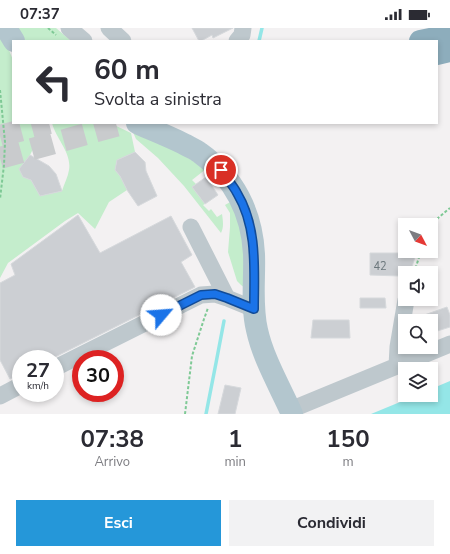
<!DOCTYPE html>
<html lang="it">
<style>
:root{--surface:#fff;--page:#f2f2f3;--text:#2b2b33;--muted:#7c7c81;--accent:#2597d9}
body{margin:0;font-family:"Nunito Sans",sans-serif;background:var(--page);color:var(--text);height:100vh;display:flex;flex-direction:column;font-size:15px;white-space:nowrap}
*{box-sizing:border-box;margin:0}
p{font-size:13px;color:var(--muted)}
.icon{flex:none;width:22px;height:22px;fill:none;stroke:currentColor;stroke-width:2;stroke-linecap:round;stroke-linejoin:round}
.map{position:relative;height:386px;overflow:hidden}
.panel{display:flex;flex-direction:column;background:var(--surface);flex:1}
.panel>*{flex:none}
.guide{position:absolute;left:12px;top:12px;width:426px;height:84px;border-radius:0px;box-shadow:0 2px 6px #0003;background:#fff;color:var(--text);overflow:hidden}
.needle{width:26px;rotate:131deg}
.tools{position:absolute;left:398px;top:190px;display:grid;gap:8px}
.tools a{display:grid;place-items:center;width:40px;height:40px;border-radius:0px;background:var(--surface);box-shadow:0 2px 6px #0003;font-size:20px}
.speed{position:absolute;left:12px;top:322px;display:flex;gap:8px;font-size:20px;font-weight:700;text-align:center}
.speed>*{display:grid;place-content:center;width:52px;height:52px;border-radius:50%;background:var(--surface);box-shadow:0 2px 6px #0003;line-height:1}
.speed small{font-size:10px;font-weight:400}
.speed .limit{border:6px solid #d22;background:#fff;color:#111}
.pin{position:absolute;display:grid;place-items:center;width:34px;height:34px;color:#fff;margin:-17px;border:2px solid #fff;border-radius:50%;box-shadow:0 1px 4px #0007}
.me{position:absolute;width:44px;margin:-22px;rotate:63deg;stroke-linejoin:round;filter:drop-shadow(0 0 3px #0008)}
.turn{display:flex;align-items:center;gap:14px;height:84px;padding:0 16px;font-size:18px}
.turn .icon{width:52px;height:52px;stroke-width:2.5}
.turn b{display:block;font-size:28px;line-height:34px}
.eta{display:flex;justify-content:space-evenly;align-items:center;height:68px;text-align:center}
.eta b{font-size:24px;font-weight:700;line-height:28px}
.button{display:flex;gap:8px;margin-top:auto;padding:8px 16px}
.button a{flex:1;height:46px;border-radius:0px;background:var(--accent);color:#fff;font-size:16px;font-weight:700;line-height:46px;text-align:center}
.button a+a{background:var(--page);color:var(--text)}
.status{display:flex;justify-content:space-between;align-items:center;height:28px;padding:0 20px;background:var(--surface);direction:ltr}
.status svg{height:11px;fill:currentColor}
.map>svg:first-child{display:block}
.green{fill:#c4edcc}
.water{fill:#94e6e7}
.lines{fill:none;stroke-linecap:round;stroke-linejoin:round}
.stream{stroke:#94e6e7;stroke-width:3.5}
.building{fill:#cccfd3;stroke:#d6d9dc}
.highway-tunnel{stroke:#c9cbcd;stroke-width:22;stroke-dasharray:22 11;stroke-linecap:butt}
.path{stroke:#7ec995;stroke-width:2;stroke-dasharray:3 2;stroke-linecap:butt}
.minor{stroke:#bec8cd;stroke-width:17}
.major{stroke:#b3c6ce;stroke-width:22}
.highway{stroke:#8dadbc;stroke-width:22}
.route-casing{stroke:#114b97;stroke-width:10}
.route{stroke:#1a73e8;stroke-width:7}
.labels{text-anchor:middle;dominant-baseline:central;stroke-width:3;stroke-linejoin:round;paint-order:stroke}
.number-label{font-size:11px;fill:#6a767b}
</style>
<div class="status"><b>07:37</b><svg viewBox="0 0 49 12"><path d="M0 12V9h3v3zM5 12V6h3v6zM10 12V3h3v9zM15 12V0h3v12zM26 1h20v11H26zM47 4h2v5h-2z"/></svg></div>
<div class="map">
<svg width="450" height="386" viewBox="0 0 450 386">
<rect width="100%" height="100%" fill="#f3f1f2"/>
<path class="green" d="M0,0L13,32V95H44L47,108L39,109L30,127L20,141L23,149L31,152L40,168L62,163C64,156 68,149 69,142C72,125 56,111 52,95H110L131,105L135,124L117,132L115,142L120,148L127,162L109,174L95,201L78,185L65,193L8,235L0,250Z
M16,0H56L71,13H23Z
M132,102L172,120L206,141L192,152L196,156L192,159L205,176L203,177L209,183L211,181L217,189L222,186C223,193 224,199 221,205L184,158L158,130L136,111Z
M232,173L244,204L246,261L241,257L237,253L228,224L230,199V185L225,177Z"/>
<path class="water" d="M450,353V386H371L417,367H431V361Z"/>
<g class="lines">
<path class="stream" d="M259,13L262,0
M206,386L216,335L224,293"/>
</g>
<path class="building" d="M192,0H233L213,10L212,7L201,13H199Z
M135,124L145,134L146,143L157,168L138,178L127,162L120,148L115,142L117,132Z
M30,127L49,138L56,146L62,163L40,168L31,152L23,149L19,141Z
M206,149L218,167L205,176L192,159Z
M78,187L100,225L171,188L192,227L181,234L195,259L51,331H21V347L16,348L10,351L0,332V255L15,247L11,236Z
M405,223H417L410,245H405V250L400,248L370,247V225H404Z
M360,270H385L386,280H360Z
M447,279L450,287V299L431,305V293H413V291Z
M313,292H349L350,310H311Z
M225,357L241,360L235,386H218Z"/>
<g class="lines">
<path class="highway-tunnel" d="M0,108L49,95
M0,130L126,95"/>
<path class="path" d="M48,0L56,7
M0,62L5,114L4,137L0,171
M431,199L438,190L450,180
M414,245L421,223
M185,386L192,328L204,291L208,280"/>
<path class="minor" d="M69,0L84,13
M109,0L123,13
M237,13L242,7L243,0
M191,199L227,270
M397,338L398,319L406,272
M55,340L201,267L215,266L227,270L254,281
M0,368L21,357
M290,382L450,316"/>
<path class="major" d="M6,0L14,13
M137,95C152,102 168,108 184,116C189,119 195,121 200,125C234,149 252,185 254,226C255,251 251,277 257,302C263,330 280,359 292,386"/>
<path class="highway" d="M420,13L450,7
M437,26L450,23"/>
</g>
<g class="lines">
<defs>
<path id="route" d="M161,287L201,267L215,266L227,270L254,281C254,242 258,200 237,165C233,157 226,150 221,142"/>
</defs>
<use href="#route" class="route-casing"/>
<use href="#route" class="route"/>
</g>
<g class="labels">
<g class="number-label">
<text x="380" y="238">42</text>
</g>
</g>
</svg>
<div class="tools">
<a><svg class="needle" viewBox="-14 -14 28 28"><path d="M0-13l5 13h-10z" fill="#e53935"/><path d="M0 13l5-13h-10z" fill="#7c7c81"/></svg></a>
<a><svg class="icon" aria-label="sound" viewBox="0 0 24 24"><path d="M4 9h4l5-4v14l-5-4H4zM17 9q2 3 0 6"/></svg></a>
<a><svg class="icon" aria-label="search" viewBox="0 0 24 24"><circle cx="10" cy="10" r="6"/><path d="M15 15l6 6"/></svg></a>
<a><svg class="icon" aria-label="layers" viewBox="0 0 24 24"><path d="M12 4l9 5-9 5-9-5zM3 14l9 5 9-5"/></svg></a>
</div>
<div class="speed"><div>27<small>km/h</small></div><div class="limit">30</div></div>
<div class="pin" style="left:221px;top:142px;background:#d93025"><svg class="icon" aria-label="arrive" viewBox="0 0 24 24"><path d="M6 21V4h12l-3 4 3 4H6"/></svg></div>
<svg class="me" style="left:161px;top:287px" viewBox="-20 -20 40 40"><circle r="19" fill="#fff"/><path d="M0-13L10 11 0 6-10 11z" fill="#1a73e8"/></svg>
<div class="guide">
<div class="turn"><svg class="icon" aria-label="left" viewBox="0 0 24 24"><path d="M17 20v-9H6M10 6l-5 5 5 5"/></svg><div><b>60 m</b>Svolta a sinistra</div></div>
</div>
</div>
<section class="panel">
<div class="eta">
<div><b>07:38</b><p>Arrivo</p></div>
<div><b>1</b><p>min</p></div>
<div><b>150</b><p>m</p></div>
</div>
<div class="button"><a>Esci</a><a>Condividi</a></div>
</section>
